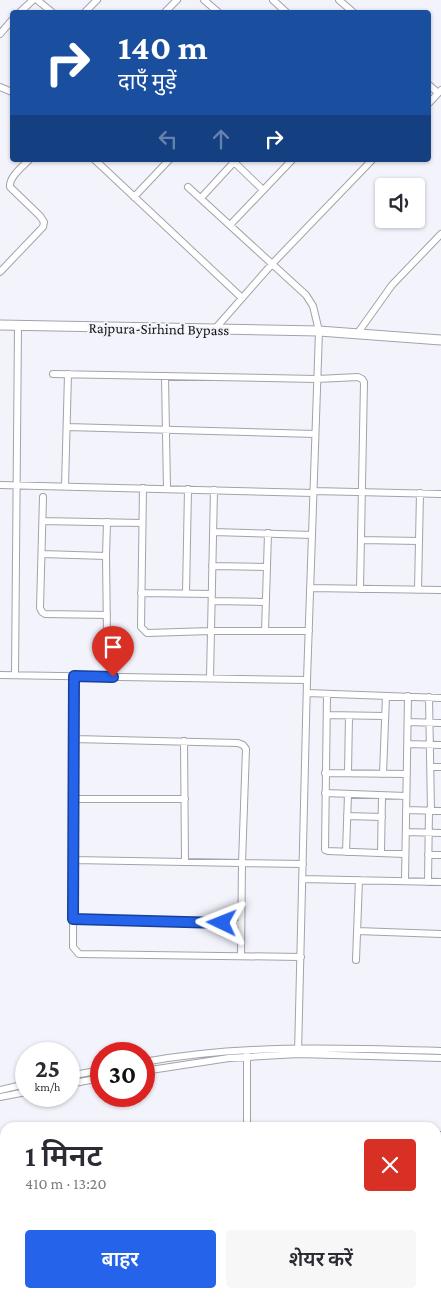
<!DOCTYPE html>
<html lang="hi">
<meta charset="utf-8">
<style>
:root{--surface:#fff;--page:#f7f7f7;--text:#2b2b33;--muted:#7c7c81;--accent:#2563eb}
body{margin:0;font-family:"Crimson Pro","Noto Sans Devanagari",serif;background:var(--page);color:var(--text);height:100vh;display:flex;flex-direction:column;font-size:19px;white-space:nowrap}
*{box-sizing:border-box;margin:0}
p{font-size:16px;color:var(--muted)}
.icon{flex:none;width:28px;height:28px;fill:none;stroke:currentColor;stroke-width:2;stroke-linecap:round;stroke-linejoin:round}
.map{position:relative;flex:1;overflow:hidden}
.side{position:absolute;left:0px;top:1122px;width:441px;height:176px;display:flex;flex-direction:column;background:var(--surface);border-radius:15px 15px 0 0;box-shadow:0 1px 4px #0004}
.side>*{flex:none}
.guide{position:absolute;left:10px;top:10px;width:421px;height:152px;border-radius:5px;box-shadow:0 1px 4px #0004;background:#1a4fa0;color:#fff;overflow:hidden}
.tools{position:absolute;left:375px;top:178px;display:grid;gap:10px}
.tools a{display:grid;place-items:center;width:50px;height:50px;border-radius:5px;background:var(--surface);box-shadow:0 1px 4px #0004;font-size:25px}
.speed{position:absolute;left:15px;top:1042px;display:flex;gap:10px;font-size:25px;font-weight:700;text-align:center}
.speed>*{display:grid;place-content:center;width:65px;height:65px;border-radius:50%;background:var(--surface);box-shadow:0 1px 4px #0004;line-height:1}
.speed small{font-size:12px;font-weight:400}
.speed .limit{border:8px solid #d22;background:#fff;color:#111}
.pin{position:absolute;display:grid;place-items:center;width:42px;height:42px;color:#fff;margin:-51px -21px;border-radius:50% 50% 50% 0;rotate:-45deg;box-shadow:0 0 5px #0007}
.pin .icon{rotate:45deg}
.me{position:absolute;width:55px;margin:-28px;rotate:272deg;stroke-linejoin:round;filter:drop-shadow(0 0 4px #0008)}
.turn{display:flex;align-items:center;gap:18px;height:105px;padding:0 25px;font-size:22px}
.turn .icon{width:65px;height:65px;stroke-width:2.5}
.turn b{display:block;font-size:35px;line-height:42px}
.lanes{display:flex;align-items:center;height:48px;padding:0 25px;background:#0003;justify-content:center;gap:25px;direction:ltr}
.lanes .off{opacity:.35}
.round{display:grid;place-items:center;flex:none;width:52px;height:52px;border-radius:5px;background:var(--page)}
.headline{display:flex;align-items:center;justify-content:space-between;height:85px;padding:0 25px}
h1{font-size:30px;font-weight:600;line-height:38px}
.button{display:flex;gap:10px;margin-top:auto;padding:10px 25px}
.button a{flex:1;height:58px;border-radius:5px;background:var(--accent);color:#fff;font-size:20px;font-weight:600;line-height:58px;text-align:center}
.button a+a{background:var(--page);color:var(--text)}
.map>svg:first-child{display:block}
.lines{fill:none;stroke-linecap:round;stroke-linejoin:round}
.minor-casing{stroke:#a2a3ab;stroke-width:8}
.secondary-casing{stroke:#a2a3ab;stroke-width:11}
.minor{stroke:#fff;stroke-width:6}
.secondary{stroke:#fff;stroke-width:9}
.route-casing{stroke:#184099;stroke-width:12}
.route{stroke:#2563eb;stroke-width:9}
.labels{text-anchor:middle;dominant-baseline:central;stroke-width:4;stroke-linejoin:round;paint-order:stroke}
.street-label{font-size:15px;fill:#121215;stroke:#f3f3fc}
</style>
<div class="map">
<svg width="441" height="1298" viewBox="0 0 441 1298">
<rect width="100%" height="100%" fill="#f3f3fc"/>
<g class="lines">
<defs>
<path id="minor" d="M37,0L52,12
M204,0L218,12
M273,0L286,12
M339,0L353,12
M20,12L33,0
M85,12L97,0
M165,12L177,0
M0,34L12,20
M429,85L438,93
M0,87L12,92
M429,103L441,90
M95,160L242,298
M232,160L263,190
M188,187L306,295L313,306L319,331L307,680L298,1054
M134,197L169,160
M201,198L234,162
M230,225L292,160
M0,272L43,227L44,222L40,216L10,187C9,177 22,167 29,160
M214,330L272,264L372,160
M357,334L392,285L441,234
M53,374L317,379L358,377L362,379L364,382L360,589
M165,376L167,489
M67,427L315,434
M0,485L313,493
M65,486L68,374
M143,488L141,627L147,633L211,631H309
M314,491L441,494
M43,497L40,608L42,612L45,614L107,615
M43,521L142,523
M213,532L312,535
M361,540L419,541
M42,554L106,556L107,522
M106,556L107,636
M212,566L267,567
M310,588L441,590
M418,590L420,493
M141,593L212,594
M186,593L188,489
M212,601L265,602
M265,631L268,533
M0,675L307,680
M15,675L18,326
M74,676L73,947L79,954L301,957
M210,678L214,490
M307,693L441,698
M327,694L325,850L328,851L405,854
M429,697L431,811
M327,715L385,716
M408,722L441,723
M74,739L238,743L243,745L246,749L242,863L241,956
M184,741L185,862
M408,744L441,745
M431,767H441
M325,773L407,774
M348,773L349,716
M383,774L386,696
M325,793L406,796
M73,799H185
M406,810L441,811
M347,816L382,817
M406,832L441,833
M346,852L348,794
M381,853L382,796
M428,855H441
M73,860L303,864
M303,879L441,882
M405,881L408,696
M428,882L429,810
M73,919L241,924
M357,931L441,934
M356,960L359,880
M247,1054V1128
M144,1062C242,1044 342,1048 441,1051
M144,1071L229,1058L298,1054L441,1058
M69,1076L101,1070
M69,1084L101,1078
M0,1090L26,1084
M0,1097L26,1092
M436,1135H441
M436,1182H441
M0,1214H4
M436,1233H441
M436,1274H441
M247,1294V1298
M57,1298V1294
M116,1298V1294
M181,1298V1294
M298,1298V1294
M346,1298V1294
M396,1298V1294"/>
<path id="secondary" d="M0,325L319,331L441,340"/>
</defs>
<use href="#minor" class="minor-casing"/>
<use href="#secondary" class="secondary-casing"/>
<use href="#minor" class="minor"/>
<use href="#secondary" class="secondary"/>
</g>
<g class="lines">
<defs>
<path id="route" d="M113,677L74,676L73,919L222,923"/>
</defs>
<use href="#route" class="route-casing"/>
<use href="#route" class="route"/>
</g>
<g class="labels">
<g class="street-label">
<text transform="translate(159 329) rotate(1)">Rajpura-Sirhind Bypass</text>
</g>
</g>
</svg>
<div class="tools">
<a><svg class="icon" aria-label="sound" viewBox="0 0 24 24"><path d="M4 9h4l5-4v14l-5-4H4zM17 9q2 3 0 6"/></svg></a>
</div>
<div class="speed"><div>25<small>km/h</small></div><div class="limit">30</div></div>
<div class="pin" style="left:113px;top:677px;background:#d93025"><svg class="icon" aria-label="arrive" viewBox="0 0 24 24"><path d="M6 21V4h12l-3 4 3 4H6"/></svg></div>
<svg class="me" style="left:222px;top:923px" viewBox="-20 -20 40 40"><path d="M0-17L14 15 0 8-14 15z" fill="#2563eb" stroke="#fff" stroke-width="4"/></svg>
<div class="guide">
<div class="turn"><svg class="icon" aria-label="right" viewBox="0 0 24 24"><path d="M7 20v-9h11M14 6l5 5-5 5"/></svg><div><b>140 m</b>दाएँ मुड़ें</div></div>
<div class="lanes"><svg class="icon off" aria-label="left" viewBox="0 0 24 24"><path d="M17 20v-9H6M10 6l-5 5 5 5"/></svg><svg class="icon off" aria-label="ahead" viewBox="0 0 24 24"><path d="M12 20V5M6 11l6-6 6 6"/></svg><svg class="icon" aria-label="right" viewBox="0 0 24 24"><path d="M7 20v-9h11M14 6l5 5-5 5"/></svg></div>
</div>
<section class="side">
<div class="headline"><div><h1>1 मिनट</h1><p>410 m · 13:20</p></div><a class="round" style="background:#d93025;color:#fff"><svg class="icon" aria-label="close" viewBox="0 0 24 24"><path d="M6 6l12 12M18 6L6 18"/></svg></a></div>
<div class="button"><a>बाहर</a><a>शेयर करें</a></div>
</section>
</div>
